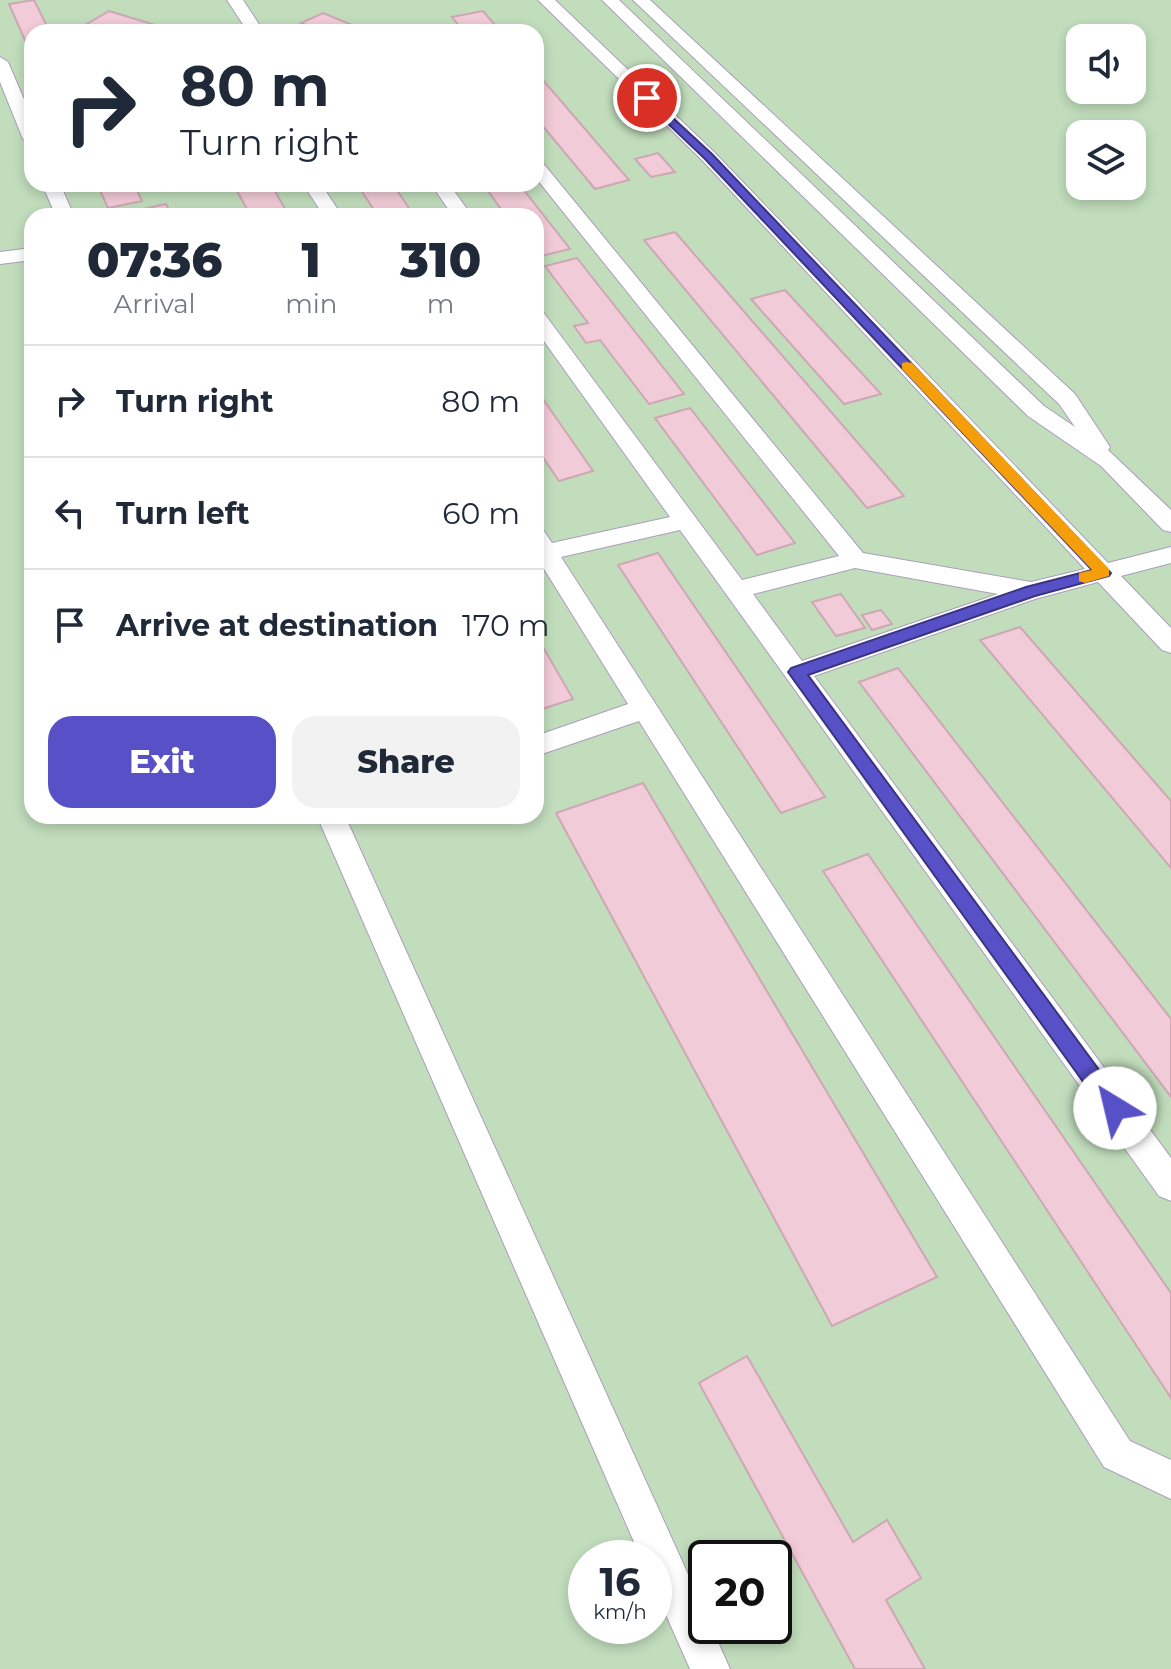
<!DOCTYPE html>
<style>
:root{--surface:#fff;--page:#f2f2f3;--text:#1f2937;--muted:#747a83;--line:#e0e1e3;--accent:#5850c7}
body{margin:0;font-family:Montserrat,sans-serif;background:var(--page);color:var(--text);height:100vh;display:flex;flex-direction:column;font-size:30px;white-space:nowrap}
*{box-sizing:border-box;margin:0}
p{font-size:26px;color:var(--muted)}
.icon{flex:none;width:44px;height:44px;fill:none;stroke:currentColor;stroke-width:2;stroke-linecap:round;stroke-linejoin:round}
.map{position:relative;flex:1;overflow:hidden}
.drawer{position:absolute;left:24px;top:208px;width:520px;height:616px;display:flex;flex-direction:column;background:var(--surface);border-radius:24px;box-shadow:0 4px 12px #0003}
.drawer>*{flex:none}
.guide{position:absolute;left:24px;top:24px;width:520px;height:168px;border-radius:24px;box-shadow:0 4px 12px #0003;background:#fff;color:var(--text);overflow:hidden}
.buttons{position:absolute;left:1066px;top:24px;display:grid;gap:16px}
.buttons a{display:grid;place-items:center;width:80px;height:80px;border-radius:16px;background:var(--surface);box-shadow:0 4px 12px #0003;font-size:40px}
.speed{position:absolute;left:568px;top:1540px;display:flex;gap:16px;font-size:40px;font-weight:700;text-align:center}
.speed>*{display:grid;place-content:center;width:104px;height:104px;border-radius:50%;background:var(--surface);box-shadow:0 4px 12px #0003;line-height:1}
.speed small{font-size:20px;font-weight:400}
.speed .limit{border:4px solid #111;border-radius:12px;background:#fff;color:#111}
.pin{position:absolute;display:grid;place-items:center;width:68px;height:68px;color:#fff;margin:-34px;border:4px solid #fff;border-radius:50%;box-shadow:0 2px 8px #0007}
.me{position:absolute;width:88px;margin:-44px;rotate:324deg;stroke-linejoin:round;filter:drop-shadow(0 0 6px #0008)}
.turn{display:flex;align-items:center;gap:28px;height:168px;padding:0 24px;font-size:36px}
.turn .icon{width:104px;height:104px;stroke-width:2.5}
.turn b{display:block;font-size:56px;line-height:68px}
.eta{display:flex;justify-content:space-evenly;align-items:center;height:136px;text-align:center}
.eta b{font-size:48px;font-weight:800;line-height:56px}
.cta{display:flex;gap:16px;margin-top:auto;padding:16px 24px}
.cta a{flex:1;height:92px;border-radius:24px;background:var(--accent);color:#fff;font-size:32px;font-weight:800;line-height:92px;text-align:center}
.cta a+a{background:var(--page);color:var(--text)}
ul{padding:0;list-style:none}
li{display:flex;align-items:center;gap:24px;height:112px;padding:0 24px;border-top:2px solid var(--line)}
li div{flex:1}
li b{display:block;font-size:30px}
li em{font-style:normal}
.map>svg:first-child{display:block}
.green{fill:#c1ddbc;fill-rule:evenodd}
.building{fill:#f1cbd7;stroke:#cda8b4;stroke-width:2}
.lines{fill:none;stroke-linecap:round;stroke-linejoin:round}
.lane-casing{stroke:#aa9ebc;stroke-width:2}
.lane{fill:#fff;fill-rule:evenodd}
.route{fill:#5850c7;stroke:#393481;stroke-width:2}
.slow{fill:#f59e0b}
</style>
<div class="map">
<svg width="1171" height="1669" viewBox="0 0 1171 1669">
<rect width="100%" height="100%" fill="#f5f0fd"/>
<path class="green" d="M0,0H1171V1669H0ZM32,32H536V184H32ZM1080,38H1132V90H1080ZM1080,134H1132V186H1080ZM32,216H536V816H32ZM586,1558H654V1626H586ZM706,1558H774V1626H706Z"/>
<path class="building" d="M34,0L50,32H32V56L9,4Z
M109,11L178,32H114L87,24Z
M483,11L501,32H464L452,17Z
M323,13L369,32H322L301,23Z
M536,72L629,180L595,189L536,118Z
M658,153L675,172L651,177L635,159Z
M97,184H134L142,201L108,208Z
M233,184H271L289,216H251Z
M357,184H393L414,216H378Z
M483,184H519L570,249L537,257L536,216H506Z
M166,204L172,216H142L139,210Z
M675,232L904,496L867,508L644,240Z
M577,258L684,394L649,404L600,340L586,343L574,326L588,323L545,266Z
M785,290L881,394L844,404L751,299Z
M536,389L593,471L559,481L536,447Z
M690,408L795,543L757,555L655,418Z
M658,553L825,797L781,813L618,565Z
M841,594L865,628L836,636L812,602Z
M881,610L892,624L872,630L862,615Z
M1020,627L1171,801V868L980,640Z
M536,635L573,699L536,711Z
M898,668L1171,1019V1097L859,682Z
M643,783L937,1277L832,1326L556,813Z
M868,854L1171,1293V1398L823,871Z
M747,1356L853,1542L887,1520L921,1578L886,1600L925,1669H855L699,1383Z"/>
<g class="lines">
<defs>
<path id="lane" d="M227,0H243L264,32H248Z
M538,0H555L714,152L1108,563L1171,547V563L1121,576L1171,628V653L1162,650L1098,582L1035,599L814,676L1171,1158V1201L1159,1196L680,530L561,557L1130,1441L1171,1460V1499L1104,1467L639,721L536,756V736L628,704L536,556V529L544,531L552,543L670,517L536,330V310L543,312L742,580L839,556L536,178V161L542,162L863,553L1031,582L1085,569L702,160ZM855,568L998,594L802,661L753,594Z
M602,0H619L1044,406L1075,427L1059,404L633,0H650L1075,394L1110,447L1108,450L1171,510V532L1163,530L1101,466L1028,416Z
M0,57L8,62L32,118V144L23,139L0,82Z
M42,184H60L74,216H56Z
M303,184H321L342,216H324Z
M431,184H449L472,216H453Z
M32,248V260L0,264V252Z
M317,816H345L706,1614V1626H711L730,1669H690L654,1588V1558H641Z"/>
</defs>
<use href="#lane" class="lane-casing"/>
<use href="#lane" class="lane"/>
</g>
<path class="route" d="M647,94L712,154L1111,573L1109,576L1035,596L808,675L1122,1101L1125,1108L1122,1115L1115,1118L1107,1115L788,672L791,668L1026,587L1092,570L704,158L643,100L642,98Z"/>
<path class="slow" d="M907,362L912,363L1109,569V576L1085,583L1079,581V573L1092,570L902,369V363Z"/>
</svg>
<div class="buttons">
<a><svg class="icon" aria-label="sound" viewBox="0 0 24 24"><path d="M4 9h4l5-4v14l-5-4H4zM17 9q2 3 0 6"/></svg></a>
<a><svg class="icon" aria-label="layers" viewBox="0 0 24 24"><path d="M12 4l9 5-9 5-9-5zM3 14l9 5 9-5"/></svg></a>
</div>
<div class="speed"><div>16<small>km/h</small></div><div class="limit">20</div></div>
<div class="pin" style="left:647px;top:98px;background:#d93025"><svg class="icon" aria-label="arrive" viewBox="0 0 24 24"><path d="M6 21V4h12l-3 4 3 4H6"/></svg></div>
<svg class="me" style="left:1115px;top:1108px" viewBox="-20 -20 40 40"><circle r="19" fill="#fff"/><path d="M0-13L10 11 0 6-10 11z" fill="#5850c7"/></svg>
<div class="guide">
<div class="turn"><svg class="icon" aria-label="right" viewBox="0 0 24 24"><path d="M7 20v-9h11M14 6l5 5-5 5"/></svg><div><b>80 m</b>Turn right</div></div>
</div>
<section class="drawer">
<div class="eta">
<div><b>07:36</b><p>Arrival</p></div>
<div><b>1</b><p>min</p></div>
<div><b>310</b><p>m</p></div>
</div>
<ul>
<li><svg class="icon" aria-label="right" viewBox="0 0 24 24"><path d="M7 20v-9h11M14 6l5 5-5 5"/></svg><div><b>Turn right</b></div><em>80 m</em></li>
<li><svg class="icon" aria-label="left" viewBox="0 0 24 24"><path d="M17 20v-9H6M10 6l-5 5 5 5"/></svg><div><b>Turn left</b></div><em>60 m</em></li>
<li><svg class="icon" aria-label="arrive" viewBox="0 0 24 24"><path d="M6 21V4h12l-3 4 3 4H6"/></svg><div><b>Arrive at destination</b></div><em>170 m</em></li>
</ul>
<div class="cta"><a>Exit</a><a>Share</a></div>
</section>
</div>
